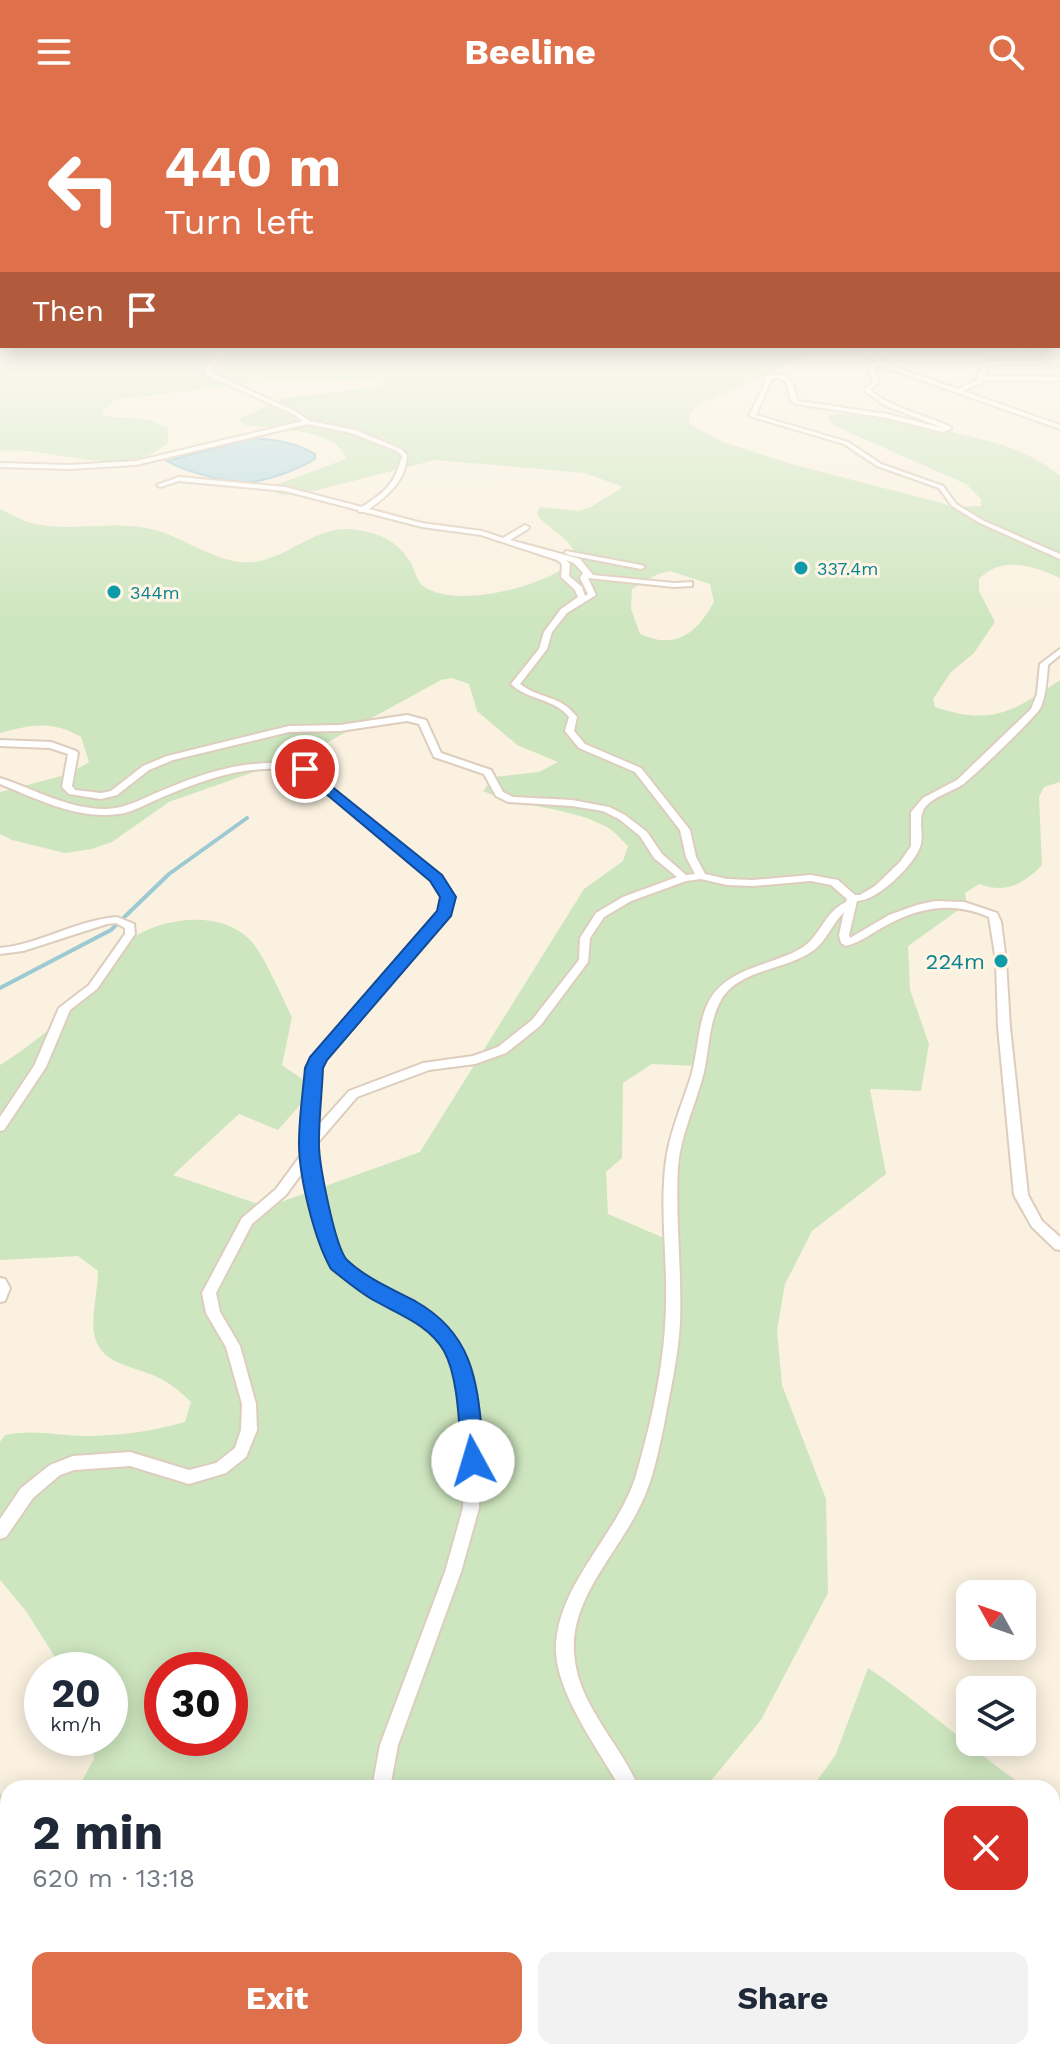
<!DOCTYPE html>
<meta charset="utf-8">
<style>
:root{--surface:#fff;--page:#f2f2f3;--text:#1f2937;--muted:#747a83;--accent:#de714b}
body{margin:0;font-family:"Work Sans",sans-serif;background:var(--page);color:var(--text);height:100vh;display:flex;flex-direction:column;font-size:30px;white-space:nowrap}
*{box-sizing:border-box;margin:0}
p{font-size:26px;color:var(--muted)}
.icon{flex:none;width:44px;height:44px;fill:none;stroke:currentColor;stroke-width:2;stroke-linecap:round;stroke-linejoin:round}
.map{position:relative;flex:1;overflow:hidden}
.sheet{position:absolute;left:0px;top:1676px;width:1060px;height:280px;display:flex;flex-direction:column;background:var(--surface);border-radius:24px 24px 0 0;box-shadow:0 4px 20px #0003}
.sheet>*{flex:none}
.banner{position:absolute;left:0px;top:0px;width:1060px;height:244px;box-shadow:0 4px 20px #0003;background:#de714b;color:#fff;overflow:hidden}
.needle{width:52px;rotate:310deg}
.controls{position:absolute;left:956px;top:1476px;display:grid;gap:16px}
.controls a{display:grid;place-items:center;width:80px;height:80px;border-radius:16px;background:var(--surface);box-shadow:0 4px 20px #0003;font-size:40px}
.speed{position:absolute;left:24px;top:1548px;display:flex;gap:16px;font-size:40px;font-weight:700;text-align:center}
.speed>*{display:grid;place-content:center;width:104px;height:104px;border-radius:50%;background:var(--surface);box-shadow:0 4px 20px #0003;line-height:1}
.speed small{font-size:20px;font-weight:400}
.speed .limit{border:12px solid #d22;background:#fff;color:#111}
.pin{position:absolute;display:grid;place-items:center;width:68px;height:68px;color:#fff;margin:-34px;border:4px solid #fff;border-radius:50%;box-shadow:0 2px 8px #0007}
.me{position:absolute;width:88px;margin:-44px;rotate:354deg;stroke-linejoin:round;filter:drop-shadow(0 0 6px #0008)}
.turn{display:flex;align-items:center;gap:28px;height:168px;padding:0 32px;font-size:36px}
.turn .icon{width:104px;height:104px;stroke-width:2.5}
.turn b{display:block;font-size:56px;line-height:68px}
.then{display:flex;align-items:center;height:76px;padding:0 32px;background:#0003;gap:16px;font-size:30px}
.round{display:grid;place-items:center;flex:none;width:84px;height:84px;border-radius:16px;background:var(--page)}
.head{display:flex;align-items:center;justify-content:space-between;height:136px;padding:0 32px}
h1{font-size:48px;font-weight:700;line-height:60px}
.primary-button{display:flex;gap:16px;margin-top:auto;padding:16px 32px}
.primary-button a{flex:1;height:92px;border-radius:16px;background:var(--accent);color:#fff;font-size:32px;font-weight:700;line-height:92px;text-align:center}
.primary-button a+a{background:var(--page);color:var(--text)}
header{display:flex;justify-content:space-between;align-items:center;height:104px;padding:0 32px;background:var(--accent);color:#fff;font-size:36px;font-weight:700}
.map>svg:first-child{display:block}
.green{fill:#cee6c0;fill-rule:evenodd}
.water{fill:#b6dae2;stroke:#9dc9d3;stroke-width:2}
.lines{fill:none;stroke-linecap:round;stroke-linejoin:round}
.stream{stroke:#9dc9d3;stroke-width:4}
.minor-casing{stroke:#ddcdbd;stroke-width:4}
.minor{fill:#fff;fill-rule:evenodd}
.route{fill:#1a73e8;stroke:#114b97;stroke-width:2}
.culture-dot{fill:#0f9aa8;stroke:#fef5e5;stroke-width:3}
.labels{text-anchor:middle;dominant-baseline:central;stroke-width:6;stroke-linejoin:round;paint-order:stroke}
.far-culture-label{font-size:18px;fill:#0d838f;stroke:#fef5e5;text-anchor:start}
.culture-label{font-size:22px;fill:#0d838f;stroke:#fef5e5;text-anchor:end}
</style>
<header><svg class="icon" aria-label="menu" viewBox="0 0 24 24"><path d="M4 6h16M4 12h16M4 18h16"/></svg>Beeline<svg class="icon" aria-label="search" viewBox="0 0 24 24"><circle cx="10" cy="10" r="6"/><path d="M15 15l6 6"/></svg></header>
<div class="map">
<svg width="1060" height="1956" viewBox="0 0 1060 1956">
<rect width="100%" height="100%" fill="#faf1e0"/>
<path class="green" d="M0,243H822L823,245L696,302L689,310L690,320L723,338L791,360L957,403L981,402V395L966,380L837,323L829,317L828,312C848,302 992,335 1017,346C1031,352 1048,362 1060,372V474C1034,462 1001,451 979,475V487L995,518L974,549L951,568L933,595L935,603C991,622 1013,608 1060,576V678L1044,683L1039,693L1042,761C1024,780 1005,790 979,780L965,789L967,800L908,842L910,886L929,940L921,987L870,985L886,1070L812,1127L785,1180L777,1226L782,1281L826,1395L828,1489L761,1616L705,1684H78L94,1655L93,1634H110V1566H63L26,1507L0,1476V1338L5,1331C36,1325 56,1332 86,1332C119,1332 153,1327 185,1318L191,1298C179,1286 166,1276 150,1270C128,1261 99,1259 94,1229C91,1215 98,1184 98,1167L78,1152L0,1156V961C34,940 67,912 92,880C101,870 107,856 117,846C149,814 219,802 251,837C263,849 283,895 292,913L282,961L315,984L278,1026L239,1010L173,1071L267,1103L420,1048L584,785L623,757L628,742C622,737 616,729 610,725C573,702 523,705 483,687L494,673L539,668L558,658L517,641L477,607L469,580L452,574L441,576L308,649L169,698L112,738L92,745L65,749L12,736L0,730V688L69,670L89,658L81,633C51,616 31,621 0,629V405C13,411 26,419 40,421C78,427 116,416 155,426C186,434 220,462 253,458C288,454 314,423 350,425C378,428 396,435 411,459C414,466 417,476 422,481C452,507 552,482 576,454C575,437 550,426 539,413L537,409L540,403L578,407L589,404L623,383L585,369L435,356L306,389L282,391L269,386L270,383L346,355C338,324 271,325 245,321L239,315L285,294L376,283L383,279L359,277L262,278L114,296L102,308L105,312L151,316L167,324L169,338C125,379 51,341 0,347ZM670,467L710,480L714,498C696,530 676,546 640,530L631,505L632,485L658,470ZM652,960L697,962L664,1134L608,1110L606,1068L622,1054L623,979ZM162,1566H230V1634H162Z
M868,1564C924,1601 972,1647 1027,1684H812L836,1650Z
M0,1689L8,1697V1948H506L500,1956H0Z
M1052,1707L1060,1715V1956H628L633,1948H1052Z"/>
<path class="water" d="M253,334C275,336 295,338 315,350V355C301,364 273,375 252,378C231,380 185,368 167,357Z"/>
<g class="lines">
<path class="stream" d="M0,884L111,826L169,770L247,714"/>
<defs>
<path id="minor" d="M225,243H231L212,265V269L295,307L310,317L355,326L401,345L407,351C406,376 389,391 369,405L422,419L482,427L503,434L525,421L529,423L528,425L510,436L580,455L593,471L674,479L692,478V482L674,483L588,474L596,491L567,509L552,528L547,545L520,580C539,595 561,591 577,613L574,627L585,640L641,664L690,726L696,753L705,770L727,775L752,776L811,771L838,776L855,791H860L875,782L900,758L911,742V708L923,694L957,676L1031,605L1037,590L1040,560L1060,545V551L1048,561C1047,575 1046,590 1041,603C1036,613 973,673 962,681C951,688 935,692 926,702C916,714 925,730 920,743C913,762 877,797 857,797L849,831L850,834L889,811L917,801L935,797L964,798L997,809L1001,818L1006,857L1010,923L1028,1091L1042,1117L1060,1133V1146L1055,1145L1032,1123L1014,1091L998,923L996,857L989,813C953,797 919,803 885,822C872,829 861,838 846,842L841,839L839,831L844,808C832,820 827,836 814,846C786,867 738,864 720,898C709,919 709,945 704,968C696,1000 681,1029 678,1062C675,1114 682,1167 680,1219C678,1254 670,1287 664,1321C658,1348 653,1377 640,1402C618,1449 570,1494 574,1549C577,1600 620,1639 639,1684H620C599,1646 558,1592 556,1548C554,1482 620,1430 637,1368C653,1312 666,1253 666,1195C667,1148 659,1097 667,1050C672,1022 684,996 692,969C698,946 698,920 708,899C725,864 770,862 800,845C820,834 824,808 846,798L847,795L831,781L811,777L752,782L727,781L701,775L686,777L631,797L604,813L590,834L588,858L540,922L506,949L475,960L429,966L357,993L315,1042L333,1134L347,1161L445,1222L463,1247L474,1293L481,1357L479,1404L461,1468L398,1641L390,1684H372L380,1641L445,1468L463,1404L465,1357L460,1293L449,1249L435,1230L337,1169L319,1134L307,1062L286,1091L252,1120L216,1189L220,1208L240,1242L256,1300L257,1326L246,1353L226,1369L189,1380L130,1362L74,1366L60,1371L33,1394L6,1433L0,1435V1415L21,1384L50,1361L73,1352L130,1348L189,1366L216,1359L235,1344L241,1326L242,1300L226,1243L206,1209L202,1189L242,1114L276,1085L304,1047L308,964L313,953L440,807L443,793L432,776L302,667C251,659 211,673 165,692C150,698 134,708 119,710C78,716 37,695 0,680V674C35,685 67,705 105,705C125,705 144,694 163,686C211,666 252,653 305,662L440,772L453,793L450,808L324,955L320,964L316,1024L349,987L423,959L473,952L498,943L532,916L579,856L580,834L596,809L623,793L677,773L654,754L640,732L619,715L603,707L572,702L508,698L496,692L484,670L434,653L419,620L407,617L340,627L289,628L173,656L149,666L117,691L101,695L69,690L62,683L68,650L50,644L0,642V636L51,638L76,647L78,649L72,682L75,686L101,689L111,687L143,662L167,652L289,622L340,621L407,611L426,616L441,649L491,666L503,688L513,693L572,696L609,703L625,711L647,728L662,750L686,771L695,770L686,753L680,726L635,668L579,644L565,627L569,613C554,594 527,596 511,580L539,545L544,528L561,505L578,493L575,486L561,473L562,460L557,456L481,431L422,423L364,408H359L358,406L285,387L179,377L160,383L157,381L179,373L285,383L362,403C385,388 395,380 402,352L397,347L351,329L308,320L136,361L69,365L0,363V359L69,361L136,357L303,317L291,309L207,271L206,265ZM566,456L574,459L583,469L580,474L588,490L585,492L582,483L569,472L570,460Z
M853,243H858L894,263L958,285L979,275L977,273L986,258L1060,255V259L990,261L983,272L1060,273V277L986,276L963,287L1060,321V325L890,265L880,260L874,263L879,278L870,286C894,306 924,310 951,323V325L942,328L887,314L796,300L791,297L786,278L780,274H772L756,311L848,338L881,360L943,382L956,400L984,417L1060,450V455L980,419L952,402L939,384L877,362L844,340L749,312L763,284L766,273C787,266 794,276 797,296L799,297L887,310L943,324L884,301L865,287V285L873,278L868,262L876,257Z
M566,447L641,461L645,463L641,465L569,451L565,449Z
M117,813L134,820L135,830L97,885L70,906L46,963L4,1026L0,1027V1013L34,962L59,904L89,881L125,830V824L116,819L107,820L23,847L0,850V844C40,840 77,816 117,813Z
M0,1174L5,1175L10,1184L5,1197L0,1198Z
M554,1948H574L573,1956H553Z
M876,1948H896L898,1956H878Z"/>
</defs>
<use href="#minor" class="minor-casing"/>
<use href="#minor" class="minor"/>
</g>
<linearGradient id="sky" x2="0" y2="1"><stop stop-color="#94c3e6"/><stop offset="0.47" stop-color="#fdf9f1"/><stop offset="1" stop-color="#fdf9f1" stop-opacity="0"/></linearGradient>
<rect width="1060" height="516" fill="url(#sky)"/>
<path class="route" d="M305,661L442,771L456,793L451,812L327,956L323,964C322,988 319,1013 319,1037C318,1057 335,1143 347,1156C366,1174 392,1185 415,1197C481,1234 477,1290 485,1357L481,1364L473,1367L465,1364L462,1357C459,1326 459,1274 444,1247C429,1221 400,1211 375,1197C360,1189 345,1176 331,1165C314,1135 299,1073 299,1039C299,1014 303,988 305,964L310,953L437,807L440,793L430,777L300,668L298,665Z"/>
<g class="culture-dot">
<circle cx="801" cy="464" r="8"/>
<circle cx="114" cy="488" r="8"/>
<circle cx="1001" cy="857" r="8"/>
</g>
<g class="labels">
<g class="far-culture-label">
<text x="817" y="464">337.4m</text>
<text x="130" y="488">344m</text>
</g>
<g class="culture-label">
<text x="985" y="857">224m</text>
</g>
</g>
</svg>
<div class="controls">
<a><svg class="needle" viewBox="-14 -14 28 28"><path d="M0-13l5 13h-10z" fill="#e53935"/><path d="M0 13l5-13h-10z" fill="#747a83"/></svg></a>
<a><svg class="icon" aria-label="layers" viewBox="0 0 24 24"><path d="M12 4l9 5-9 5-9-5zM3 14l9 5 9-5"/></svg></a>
</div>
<div class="speed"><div>20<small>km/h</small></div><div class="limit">30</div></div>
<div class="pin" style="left:305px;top:665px;background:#d93025"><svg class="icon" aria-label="arrive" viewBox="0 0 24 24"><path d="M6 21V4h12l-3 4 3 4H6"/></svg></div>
<svg class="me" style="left:473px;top:1357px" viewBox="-20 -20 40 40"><circle r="19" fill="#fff"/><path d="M0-13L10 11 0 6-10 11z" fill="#1a73e8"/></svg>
<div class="banner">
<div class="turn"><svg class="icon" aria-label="left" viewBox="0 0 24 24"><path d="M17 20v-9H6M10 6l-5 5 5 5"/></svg><div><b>440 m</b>Turn left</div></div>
<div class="then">Then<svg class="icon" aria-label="arrive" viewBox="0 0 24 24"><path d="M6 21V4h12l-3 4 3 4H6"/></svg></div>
</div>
<section class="sheet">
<div class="head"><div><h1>2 min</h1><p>620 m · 13:18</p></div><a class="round" style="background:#d93025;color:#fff"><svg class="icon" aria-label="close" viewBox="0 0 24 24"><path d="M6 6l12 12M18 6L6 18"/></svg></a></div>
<div class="primary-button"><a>Exit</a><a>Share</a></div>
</section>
</div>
